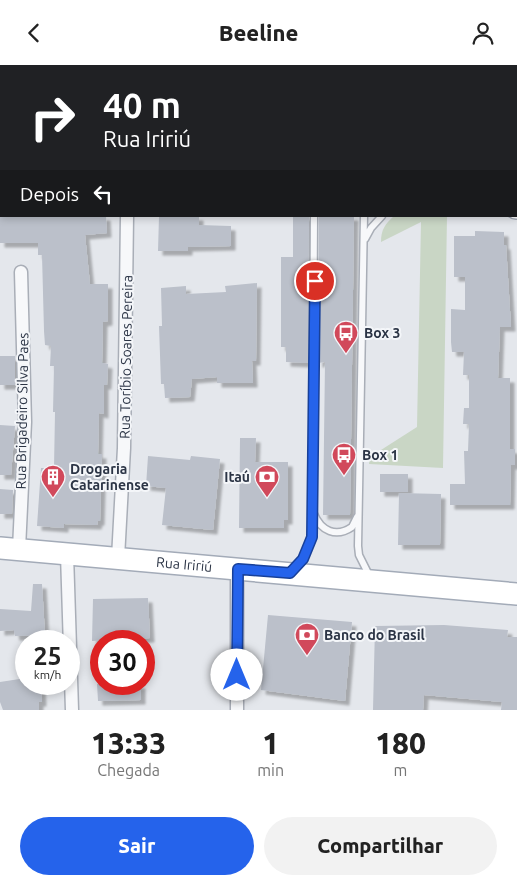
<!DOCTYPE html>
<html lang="pt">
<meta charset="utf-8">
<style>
:root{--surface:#fff;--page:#f2f2f2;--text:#222;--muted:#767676;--accent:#2563eb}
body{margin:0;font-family:Ubuntu,sans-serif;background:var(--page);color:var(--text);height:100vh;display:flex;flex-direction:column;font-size:19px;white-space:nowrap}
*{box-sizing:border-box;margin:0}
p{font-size:16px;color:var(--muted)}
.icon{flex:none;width:28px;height:28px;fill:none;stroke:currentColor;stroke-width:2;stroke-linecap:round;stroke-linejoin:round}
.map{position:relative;height:645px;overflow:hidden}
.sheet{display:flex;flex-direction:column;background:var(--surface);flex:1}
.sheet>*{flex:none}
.banner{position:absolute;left:0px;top:0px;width:518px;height:152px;box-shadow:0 2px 8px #0003;background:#202124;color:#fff;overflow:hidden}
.speed{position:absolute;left:15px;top:565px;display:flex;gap:10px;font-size:25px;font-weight:700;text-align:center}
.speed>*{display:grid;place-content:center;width:65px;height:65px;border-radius:50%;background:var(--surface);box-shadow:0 2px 8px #0003;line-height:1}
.speed small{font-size:12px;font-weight:400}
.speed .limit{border:8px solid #d22;background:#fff;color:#111}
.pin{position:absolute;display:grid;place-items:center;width:42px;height:42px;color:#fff;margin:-21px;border:2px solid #fff;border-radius:50%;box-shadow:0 1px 5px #0007}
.me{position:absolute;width:55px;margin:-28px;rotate:0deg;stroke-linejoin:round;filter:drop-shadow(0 0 4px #0008)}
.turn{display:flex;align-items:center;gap:18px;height:105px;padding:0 20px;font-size:22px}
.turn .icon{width:65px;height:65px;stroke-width:2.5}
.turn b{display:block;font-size:35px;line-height:42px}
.then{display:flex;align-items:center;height:48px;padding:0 20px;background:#0003;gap:10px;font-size:19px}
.eta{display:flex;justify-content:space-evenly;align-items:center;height:85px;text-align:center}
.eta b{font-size:30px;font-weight:800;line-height:35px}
.cta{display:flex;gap:10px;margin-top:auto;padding:10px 20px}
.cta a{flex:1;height:58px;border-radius:30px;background:var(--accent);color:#fff;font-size:20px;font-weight:800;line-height:58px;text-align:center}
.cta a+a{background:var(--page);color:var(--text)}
header{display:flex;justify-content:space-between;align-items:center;height:65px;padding:0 20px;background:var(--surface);font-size:22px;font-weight:800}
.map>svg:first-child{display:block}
.green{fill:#c9d6c5}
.building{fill:#bbc0ca;filter:url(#shadow)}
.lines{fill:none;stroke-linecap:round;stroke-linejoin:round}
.lane-casing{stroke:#a9aeb7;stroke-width:9}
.street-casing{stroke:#a9aeb7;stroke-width:15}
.primary-casing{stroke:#a3abb8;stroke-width:24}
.lane{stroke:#f7f8fa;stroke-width:6}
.street{stroke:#f7f8fa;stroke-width:12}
.primary{stroke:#fff;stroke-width:21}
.route-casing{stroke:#184099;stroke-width:12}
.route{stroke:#2563eb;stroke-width:9}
.labels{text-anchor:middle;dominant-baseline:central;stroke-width:4;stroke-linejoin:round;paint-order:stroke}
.poi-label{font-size:14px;font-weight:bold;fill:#2b3445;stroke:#f4f6f9;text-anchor:start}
.street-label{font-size:14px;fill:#2b3445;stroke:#f4f6f9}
</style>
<header><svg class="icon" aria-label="back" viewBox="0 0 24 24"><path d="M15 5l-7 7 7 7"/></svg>Beeline<svg class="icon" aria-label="person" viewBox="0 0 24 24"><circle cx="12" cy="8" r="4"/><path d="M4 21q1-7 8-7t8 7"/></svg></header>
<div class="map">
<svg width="517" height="645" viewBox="0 0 517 645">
<defs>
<filter id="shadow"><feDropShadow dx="4.5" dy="4.5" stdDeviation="1" flood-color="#0004"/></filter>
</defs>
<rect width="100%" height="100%" fill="#e4e7ec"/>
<path class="green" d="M394,151H447L443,403L369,399L370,392L417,362L421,157L381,177C381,165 385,159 394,151Z"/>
<path class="building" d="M0,151H106L107,168L85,170L90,219H108V256L103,257L102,298L108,299L107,320H104V349L99,348L98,389H102L100,456H98L97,460L64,459V463L37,461L41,403H54L55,347H53L54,301H50L51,281L45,280L44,266L42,190H38V178H0Z
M159,151H199V160L231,161V181L188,182V186H158Z
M293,151H309L308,298L286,297V282H281V192H293Z
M319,151H354L350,450H323L325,297L318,298Z
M475,166L504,167V180H506L511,262H500L498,313H510V384H515V400H511L510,440H450V419H465L464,386H468L469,359H463L464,343H469V310H463L464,287H452L451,277V244L465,245V212H454V171H475Z
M257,218L256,296H252L253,318H217V312L192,314L190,332L165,333L164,319H161L159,261H162L161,223L186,221V229L226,227L225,221Z
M0,291H15V320H0Z
M0,360L15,361L11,410H0Z
M240,373H256L255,397H288V455H284V463H239Z
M148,391L190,395L191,391L220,394L213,465L162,460L166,423L146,421Z
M380,409H408V427H380Z
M0,424L13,425L12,449H0Z
M399,428L441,429L440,480H398Z
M33,519H42L45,570L15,571L14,565L0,566V544L31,546Z
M148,533L150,573L92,576L93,534Z
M268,550L352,557L345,636L261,625Z
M444,560L508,565L507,572H517V645H501L502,637L424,630L423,645H373L375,561Z
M26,613V619H41L42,637H39V645H3L0,637V617Z
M97,619H141V635L98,636Z"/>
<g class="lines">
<defs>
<path id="lane" d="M364,151L358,481L359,490L370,512
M365,174L371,163L382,151
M314,449C321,466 336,473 352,462L357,452
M294,504L303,494L312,472L314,151"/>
<path id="street" d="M128,1V0
M327,1V0
M19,484L25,357L21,207
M67,489L72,645
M118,493L124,383L127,151
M237,645V504"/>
<g id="primary">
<path d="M270,0L271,1"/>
<path d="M516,143H517"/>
<path id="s1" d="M0,483L517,529"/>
</g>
</defs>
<use href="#lane" class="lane-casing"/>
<use href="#street" class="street-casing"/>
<use href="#primary" class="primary-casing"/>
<use href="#lane" class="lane"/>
<use href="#street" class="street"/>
<use href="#primary" class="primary"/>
</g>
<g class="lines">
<defs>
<path id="route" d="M237,610L238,504L290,508L303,494L312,472L315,216"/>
</defs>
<use href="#route" class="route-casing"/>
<use href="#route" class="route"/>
</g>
<defs>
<symbol id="bus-pin" viewBox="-11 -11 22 30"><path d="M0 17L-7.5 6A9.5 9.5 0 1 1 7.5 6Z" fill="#d1495b" stroke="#f4f6f9"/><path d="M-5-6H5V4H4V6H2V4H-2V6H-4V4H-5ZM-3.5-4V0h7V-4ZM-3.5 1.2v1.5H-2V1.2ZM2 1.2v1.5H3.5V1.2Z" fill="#fff"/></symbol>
<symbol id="building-pin" viewBox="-11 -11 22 30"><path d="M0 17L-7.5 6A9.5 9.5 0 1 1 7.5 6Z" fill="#d1495b" stroke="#f4f6f9"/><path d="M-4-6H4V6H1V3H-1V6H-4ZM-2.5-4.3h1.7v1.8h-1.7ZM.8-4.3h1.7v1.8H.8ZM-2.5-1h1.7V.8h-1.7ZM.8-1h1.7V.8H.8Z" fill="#fff"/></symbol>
<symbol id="bank-pin" viewBox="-11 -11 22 30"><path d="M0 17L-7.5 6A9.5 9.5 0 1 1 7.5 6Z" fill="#d1495b" stroke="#f4f6f9"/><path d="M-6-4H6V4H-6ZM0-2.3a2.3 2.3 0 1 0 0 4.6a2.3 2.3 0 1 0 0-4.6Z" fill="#fff"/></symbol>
</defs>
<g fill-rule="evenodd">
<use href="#bus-pin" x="332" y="254" width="28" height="38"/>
<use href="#bus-pin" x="330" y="376" width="28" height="38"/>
<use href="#building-pin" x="39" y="398" width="28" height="38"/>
<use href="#bank-pin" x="253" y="398" width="28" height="38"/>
<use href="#bank-pin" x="293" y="556" width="28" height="38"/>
</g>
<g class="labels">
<g class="poi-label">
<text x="364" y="268">Box 3</text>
<text x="362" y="390">Box 1</text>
<text x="70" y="404">Drogaria<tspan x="70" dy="16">Catarinense</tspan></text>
<text x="250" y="412" text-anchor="end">Itaú</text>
<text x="324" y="570">Banco do Brasil</text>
</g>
<g class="street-label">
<text transform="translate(126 292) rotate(-89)">Rua Toríbio Soares Pereira</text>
<text transform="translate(22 346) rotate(-89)">Rua Brigadeiro Silva Paes</text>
<text stroke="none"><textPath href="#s1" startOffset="185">Rua Iririú</textPath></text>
</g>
</g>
</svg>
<div class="speed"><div>25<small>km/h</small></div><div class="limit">30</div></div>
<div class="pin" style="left:315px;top:216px;background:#d93025"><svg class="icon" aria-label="arrive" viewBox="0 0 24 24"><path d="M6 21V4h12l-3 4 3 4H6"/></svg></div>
<svg class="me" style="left:237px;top:610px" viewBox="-20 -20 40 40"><circle r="19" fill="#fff"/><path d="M0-13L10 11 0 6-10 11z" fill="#2563eb"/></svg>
<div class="banner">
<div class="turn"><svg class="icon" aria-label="right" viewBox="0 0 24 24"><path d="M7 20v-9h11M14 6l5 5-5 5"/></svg><div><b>40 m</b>Rua Iririú</div></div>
<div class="then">Depois<svg class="icon" aria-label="left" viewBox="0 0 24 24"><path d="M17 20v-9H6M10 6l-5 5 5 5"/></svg></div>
</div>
</div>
<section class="sheet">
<div class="eta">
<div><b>13:33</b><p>Chegada</p></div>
<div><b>1</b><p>min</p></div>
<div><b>180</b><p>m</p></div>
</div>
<div class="cta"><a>Sair</a><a>Compartilhar</a></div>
</section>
